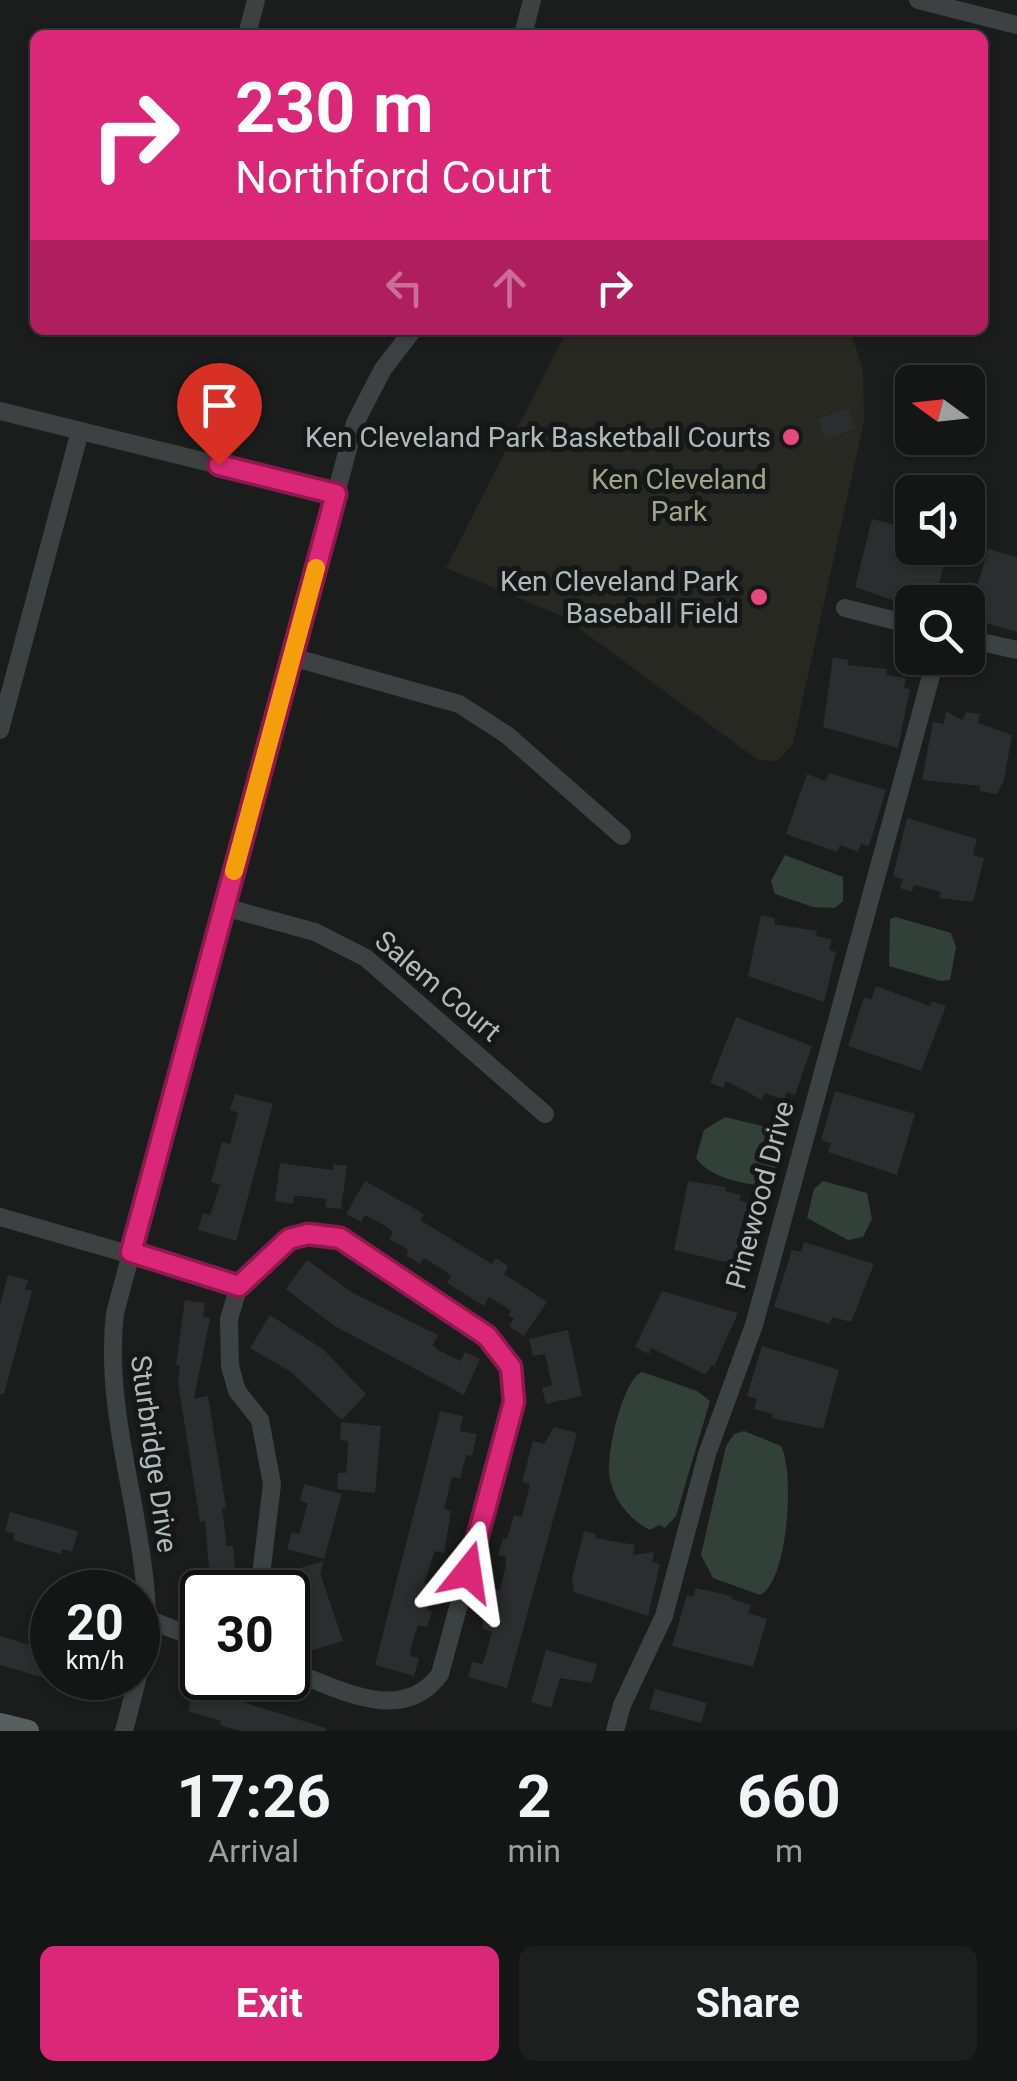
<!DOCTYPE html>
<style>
:root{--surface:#141616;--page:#1d1f1f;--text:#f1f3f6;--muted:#9d9fa1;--line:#333535;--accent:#db2777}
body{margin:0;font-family:Roboto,sans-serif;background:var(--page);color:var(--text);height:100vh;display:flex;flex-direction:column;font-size:38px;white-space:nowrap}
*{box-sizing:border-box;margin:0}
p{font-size:32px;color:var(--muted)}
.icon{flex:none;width:55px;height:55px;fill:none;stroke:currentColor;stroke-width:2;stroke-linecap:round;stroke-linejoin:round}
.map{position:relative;height:1731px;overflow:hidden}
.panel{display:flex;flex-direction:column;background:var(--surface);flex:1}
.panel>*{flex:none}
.guide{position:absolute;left:30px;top:30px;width:958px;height:305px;border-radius:15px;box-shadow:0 2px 8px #0004,0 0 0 2px var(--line);background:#db2777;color:#fff;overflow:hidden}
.needle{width:65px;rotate:285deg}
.buttons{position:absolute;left:895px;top:365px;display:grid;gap:20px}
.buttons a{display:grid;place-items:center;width:90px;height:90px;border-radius:15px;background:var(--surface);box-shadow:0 2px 8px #0004,0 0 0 2px var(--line);font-size:50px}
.speed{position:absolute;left:30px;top:1570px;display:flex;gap:20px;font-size:50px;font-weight:700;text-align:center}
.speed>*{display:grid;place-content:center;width:130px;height:130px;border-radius:50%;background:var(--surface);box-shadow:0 2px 8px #0004,0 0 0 2px var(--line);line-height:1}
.speed small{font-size:25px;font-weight:400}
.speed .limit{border:5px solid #111;border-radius:15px;background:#fff;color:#111}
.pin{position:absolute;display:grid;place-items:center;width:85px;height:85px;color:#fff;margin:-102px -42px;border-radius:50% 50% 50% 0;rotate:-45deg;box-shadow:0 0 10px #0007}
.pin .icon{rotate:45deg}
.me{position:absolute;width:110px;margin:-55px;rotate:15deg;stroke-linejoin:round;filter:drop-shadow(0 0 8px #0008)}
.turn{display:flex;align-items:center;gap:35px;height:210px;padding:0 40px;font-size:45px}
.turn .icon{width:130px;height:130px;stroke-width:2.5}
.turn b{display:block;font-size:70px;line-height:85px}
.lanes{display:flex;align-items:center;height:95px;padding:0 40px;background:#0003;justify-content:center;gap:50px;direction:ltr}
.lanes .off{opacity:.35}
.eta{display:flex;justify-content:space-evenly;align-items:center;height:170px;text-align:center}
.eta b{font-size:60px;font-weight:700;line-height:70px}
.button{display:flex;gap:20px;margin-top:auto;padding:20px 40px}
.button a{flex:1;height:115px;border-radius:15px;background:var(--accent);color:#fff;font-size:40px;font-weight:700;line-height:115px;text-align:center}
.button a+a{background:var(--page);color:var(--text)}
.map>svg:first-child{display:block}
.green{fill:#272821}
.water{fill:#314038}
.building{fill:#2b2e2e}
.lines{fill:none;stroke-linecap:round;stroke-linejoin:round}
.minor{stroke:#3c4241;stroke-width:18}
.major{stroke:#58605f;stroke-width:22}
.route-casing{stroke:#8e194d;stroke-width:25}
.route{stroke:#db2777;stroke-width:18}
.slow{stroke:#f59e0b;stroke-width:18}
.poi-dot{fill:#e64a7c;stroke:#161818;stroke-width:4}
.labels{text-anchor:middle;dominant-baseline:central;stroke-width:10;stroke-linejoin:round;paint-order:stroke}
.poi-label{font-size:28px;fill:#aebbb8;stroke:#161818;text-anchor:end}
.park-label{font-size:28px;fill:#a2a587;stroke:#161818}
.street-label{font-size:28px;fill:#aebbb8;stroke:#161818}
</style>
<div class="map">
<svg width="1017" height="1731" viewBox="0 0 1017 1731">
<rect width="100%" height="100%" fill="#1b1d1d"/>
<path class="green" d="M567,330H850L863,369L864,421L793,744L778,761L758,760L562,616L446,568Z"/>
<path class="water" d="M785,855L843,877V901L835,908L813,907L775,894L771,881Z
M896,917L951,933L956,947L950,980L941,981L889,966L890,919Z
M725,1117L766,1127L780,1137L778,1162L766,1185C743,1185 709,1177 696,1158L704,1130Z
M823,1181L867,1193L872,1219L863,1237L848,1240L807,1218L814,1189Z
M642,1372L697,1391L710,1401L676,1516L665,1528L659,1525L650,1530C632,1521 615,1503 610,1479C605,1458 622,1380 642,1372Z
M744,1431L781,1446C795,1472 788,1582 760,1595L713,1578L701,1555L726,1446L734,1434Z"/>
<path class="building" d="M848,409L855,429L826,439L818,419Z
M872,519L912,529V548L947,552L934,602L895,601L855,587Z
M988,549L1017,557V632L968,618V602H963L969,582L978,584Z
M833,657L848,660L847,665L887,669L886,675L906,678L904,688L910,689L898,748L823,727Z
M946,711L962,720L966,712L980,714L978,723L1012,735L1004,780L997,794L979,791L980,786L922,780L933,722L944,724Z
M829,773L886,790L869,846L861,844L858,852L840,845L837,852L786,834L807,774L826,781Z
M907,818L977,839L973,855L984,858L973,902L939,898L941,892L914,885L912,892L900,888L903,879L893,876Z
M761,915L775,918L774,924L817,931L816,936L832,939L829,950L836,952L824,1002L748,976Z
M876,986L930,1006L932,1001L946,1006L921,1071L848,1046L864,997L871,1000Z
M736,1017L812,1046L795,1095L787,1092L784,1100L765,1093L762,1100L726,1081L723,1088L710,1083Z
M835,1091L915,1114L897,1175L828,1152L831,1143L821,1140Z
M235,1094L273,1104L236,1241L198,1230L203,1213L210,1215L220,1185L211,1182L222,1142L230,1144L238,1113L230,1110Z
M280,1163L333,1170V1164L347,1166L341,1209L325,1207L326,1199L301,1196H294L293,1204L275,1201Z
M365,1181L424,1214L420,1220L492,1264L496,1258L508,1266L504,1274L547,1302L524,1336L509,1326L514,1319L508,1315L511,1311L489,1297L484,1306L447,1283L451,1276L445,1271L424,1258L420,1264L406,1255L409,1250L389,1239L393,1232L387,1227L365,1215L361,1222L346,1214Z
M688,1181L726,1187L725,1191L741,1195L740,1201L759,1205L756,1217L763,1219L751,1268L674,1250Z
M804,1242L874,1264L851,1322L832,1317L830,1324L774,1307L792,1250L801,1252Z
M307,1260L353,1293L438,1335L433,1345L438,1350L461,1361L465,1352L480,1359L464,1395L333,1325L286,1289Z
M8,1275L28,1280L25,1289L32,1291L4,1394H0V1305Z
M662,1291L738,1313L714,1367L711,1365L706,1375L651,1348L649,1354L635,1347Z
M185,1300L205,1303L203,1317L210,1318L194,1399L208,1396L226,1508H222L227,1546H233L237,1592H211L205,1521L200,1522L178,1382L180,1366L176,1365Z
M270,1315L324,1350L366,1394L342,1420L291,1372L250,1348Z
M568,1330L582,1396L546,1404L542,1388L552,1385L545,1354L533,1356L529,1339Z
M762,1346L839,1370L823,1429L772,1418L773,1414L754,1409L757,1399L747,1396Z
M440,1411L463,1416L460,1431L477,1434L472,1456L466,1455L460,1479L452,1477L444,1509L451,1511L444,1553L435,1551L424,1583L434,1585L427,1609L432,1611L427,1627L418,1625L410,1650L411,1656L419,1658L414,1676L375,1665Z
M341,1422L381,1426L375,1493L337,1489L338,1473H346L348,1448V1441L340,1440Z
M554,1427L577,1433L507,1688L468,1677L472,1662L482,1664L485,1657L492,1632L482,1629L486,1602L490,1587L500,1590L506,1565V1557L498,1555L503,1538L507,1539L514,1515L522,1517L530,1484L522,1482L533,1441L544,1444Z
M304,1484L342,1494L324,1559L287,1549L292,1532L299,1534L308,1503L300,1501Z
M10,1512L78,1531L72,1552L62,1549L61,1554L13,1540L15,1534L5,1531Z
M584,1531L596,1534L595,1538L635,1545L633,1555L654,1552L652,1562L660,1564L648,1616L574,1592L572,1578Z
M324,1561L320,1573L343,1641L307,1652L283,1573Z
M696,1588L732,1596L731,1599L751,1605L748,1613L767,1619L753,1667L672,1646L687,1595L693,1597Z
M0,1636L52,1652V1680L0,1665Z
M546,1650L597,1664L592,1683L560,1678L551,1708L531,1702Z
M655,1689L707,1703L701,1723L649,1709Z
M204,1690L326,1728V1731H240L220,1725L221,1721L188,1711L194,1691L203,1694Z"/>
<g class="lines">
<path class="minor" d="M918,0L1017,25
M247,35L256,0
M523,35L532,0
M0,411L336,494
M845,608L912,625
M968,639L1017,650
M292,657L459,704L507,735L622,836
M0,730L80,431
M224,907L315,932L366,958L545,1114
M0,1217L239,1286L289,1239L308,1234L340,1238L487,1336L511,1367L514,1402L440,1674C402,1727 336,1687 288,1670
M239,1286L229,1319L230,1366L237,1391L260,1420L272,1484L259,1592
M147,1619L202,1640
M124,1731C135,1687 150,1642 146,1595C139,1501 104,1408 115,1313L355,423L383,369L413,330
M615,1731L622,1705L664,1616L707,1454L754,1325L934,665"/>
<path class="major" d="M0,1724L28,1731"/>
</g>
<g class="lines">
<defs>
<path id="route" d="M219,465L336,494L131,1252L239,1286L289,1239L308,1234L340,1238L487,1336L511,1367L514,1402L468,1572"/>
</defs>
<use href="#route" class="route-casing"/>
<use href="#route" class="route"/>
<path class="slow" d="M234,871L316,568"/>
</g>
<g class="poi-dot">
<circle cx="791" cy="437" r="10"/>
<circle cx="759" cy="597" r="10"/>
</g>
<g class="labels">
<g class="poi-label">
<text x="771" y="437">Ken Cleveland Park Basketball Courts</text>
<text x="739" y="581">Ken Cleveland Park<tspan x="739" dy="32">Baseball Field</tspan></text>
</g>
<g class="park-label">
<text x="679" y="479">Ken Cleveland<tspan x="679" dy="32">Park</tspan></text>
</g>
<g class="street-label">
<text transform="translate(438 986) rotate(40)">Salem Court</text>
<text transform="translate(760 1195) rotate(-75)">Pinewood Drive</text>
<text transform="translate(154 1454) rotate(82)">Sturbridge Drive</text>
</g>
</g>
</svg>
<div class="buttons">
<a><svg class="needle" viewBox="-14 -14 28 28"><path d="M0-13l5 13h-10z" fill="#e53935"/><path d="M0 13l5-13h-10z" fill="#9d9fa1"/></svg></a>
<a><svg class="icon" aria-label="sound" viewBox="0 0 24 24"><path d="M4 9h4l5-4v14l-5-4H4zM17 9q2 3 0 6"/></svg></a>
<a><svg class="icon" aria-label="search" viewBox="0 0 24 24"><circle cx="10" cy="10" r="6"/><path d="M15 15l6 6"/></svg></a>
</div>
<div class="speed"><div>20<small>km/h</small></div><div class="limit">30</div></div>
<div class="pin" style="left:219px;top:465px;background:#d93025"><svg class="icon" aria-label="arrive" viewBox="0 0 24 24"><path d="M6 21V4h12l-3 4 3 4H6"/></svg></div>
<svg class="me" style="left:468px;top:1572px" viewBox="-20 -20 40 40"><path d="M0-17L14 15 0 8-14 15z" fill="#db2777" stroke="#fff" stroke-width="4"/></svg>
<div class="guide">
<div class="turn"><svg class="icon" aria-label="right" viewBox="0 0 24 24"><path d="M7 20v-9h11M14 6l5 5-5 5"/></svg><div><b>230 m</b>Northford Court</div></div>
<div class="lanes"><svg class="icon off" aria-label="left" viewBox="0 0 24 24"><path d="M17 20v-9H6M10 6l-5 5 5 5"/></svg><svg class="icon off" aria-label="ahead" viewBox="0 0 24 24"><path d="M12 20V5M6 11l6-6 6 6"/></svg><svg class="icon" aria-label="right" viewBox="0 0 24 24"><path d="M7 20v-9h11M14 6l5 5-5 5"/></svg></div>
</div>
</div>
<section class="panel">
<div class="eta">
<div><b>17:26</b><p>Arrival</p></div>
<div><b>2</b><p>min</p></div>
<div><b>660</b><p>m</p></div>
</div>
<div class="button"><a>Exit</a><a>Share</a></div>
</section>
